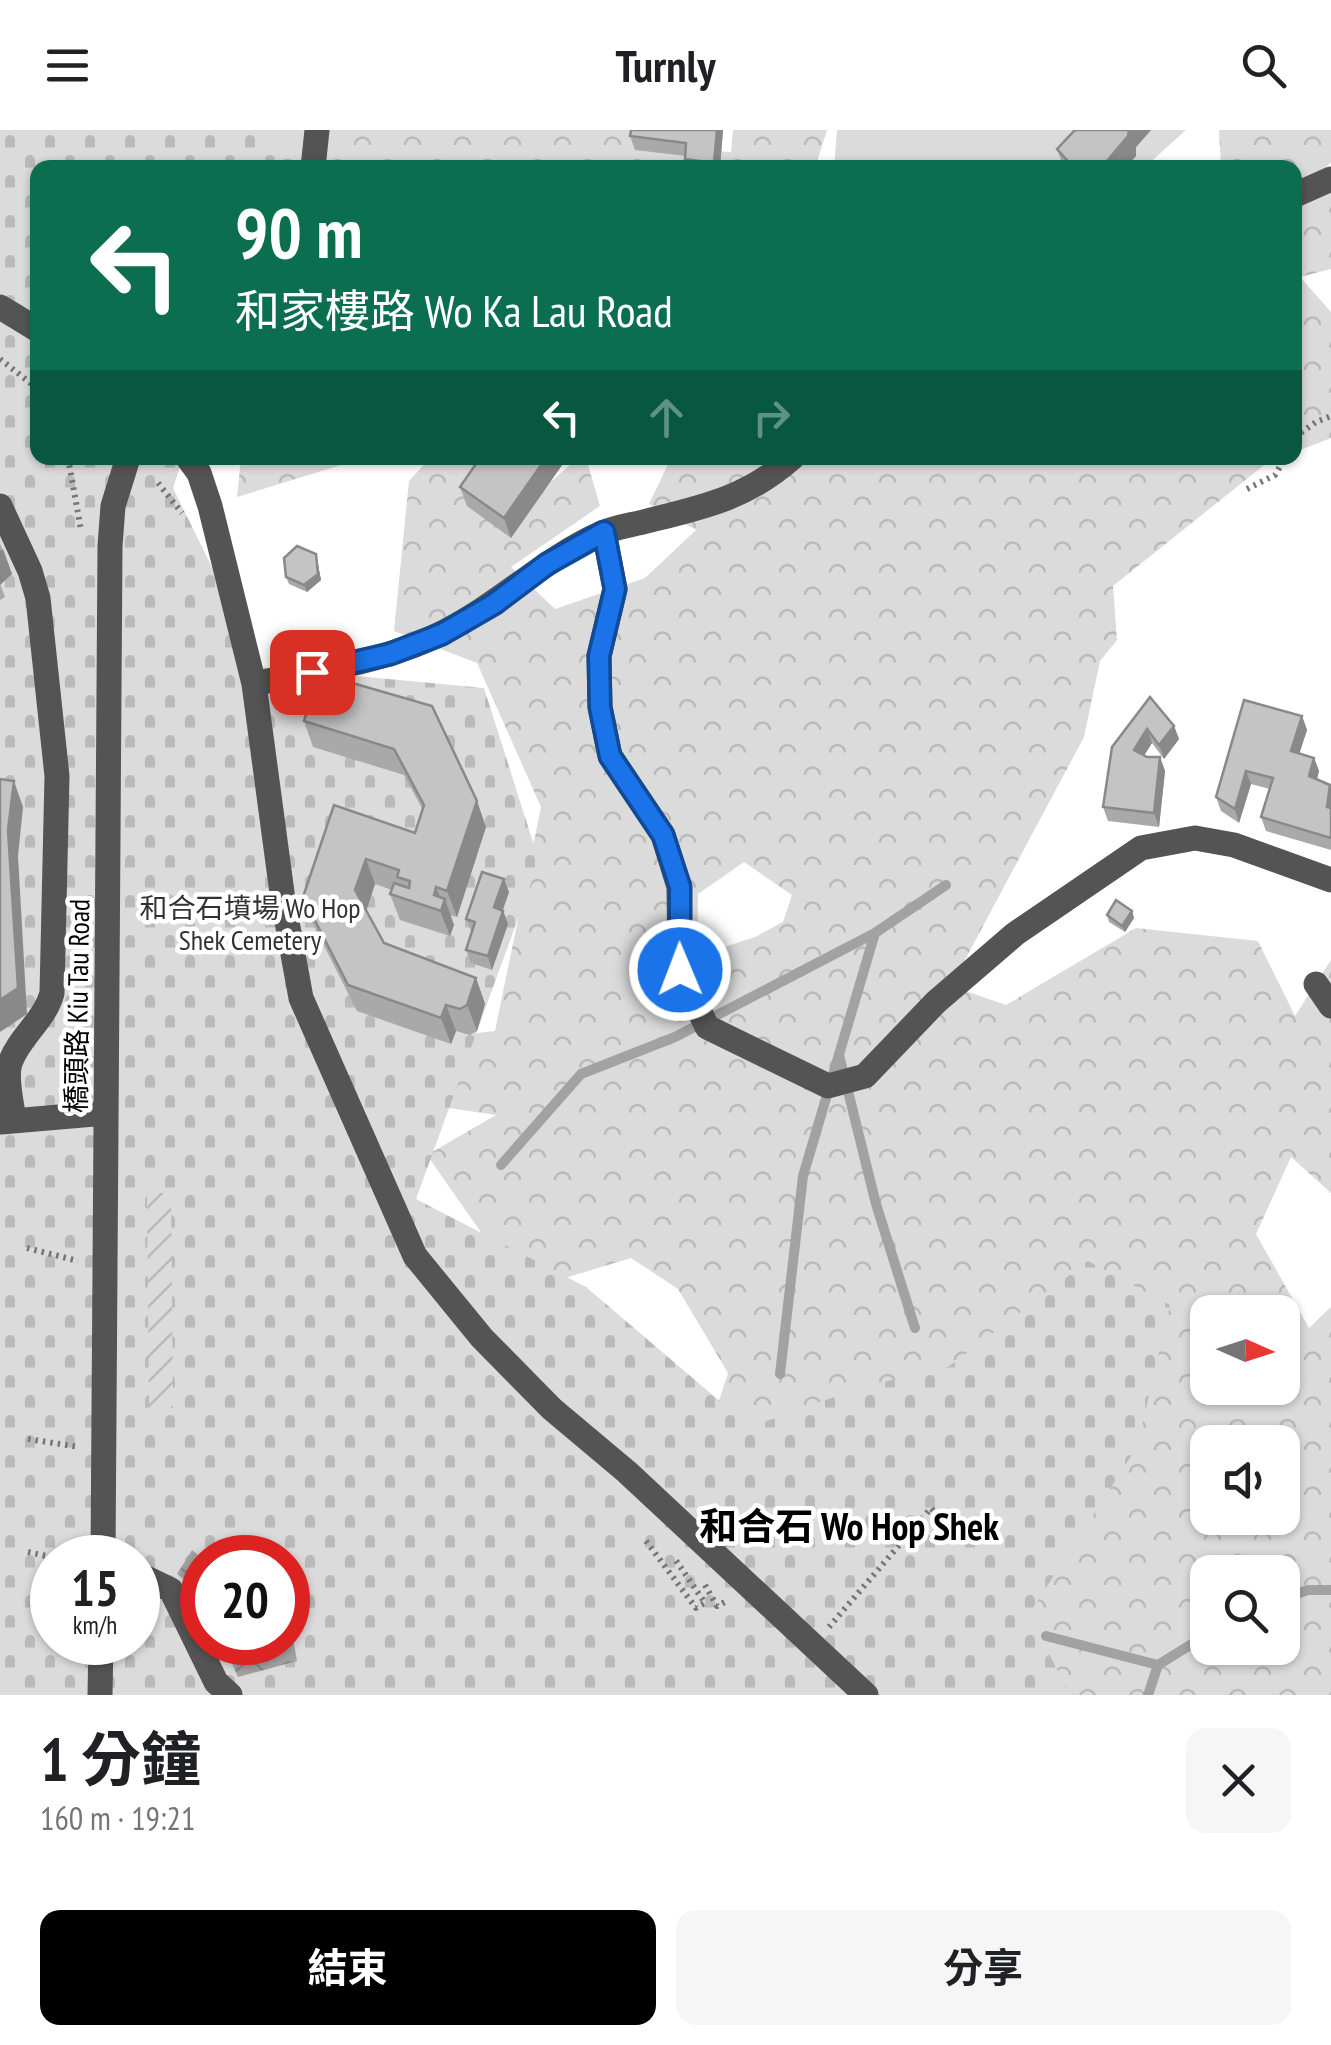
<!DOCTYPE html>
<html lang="zh-TW">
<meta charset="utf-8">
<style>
:root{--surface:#fff;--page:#f6f6f6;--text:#202124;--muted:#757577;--accent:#000}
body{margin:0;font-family:"PT Sans Narrow","Noto Sans TC",sans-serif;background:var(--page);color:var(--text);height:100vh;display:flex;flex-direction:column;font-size:38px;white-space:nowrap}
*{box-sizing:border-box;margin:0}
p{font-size:32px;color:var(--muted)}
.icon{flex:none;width:55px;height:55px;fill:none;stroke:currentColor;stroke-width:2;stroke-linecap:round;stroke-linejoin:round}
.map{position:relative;height:1565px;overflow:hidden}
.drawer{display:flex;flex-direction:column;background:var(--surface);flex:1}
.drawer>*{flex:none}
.hud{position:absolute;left:30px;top:30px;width:1272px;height:305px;border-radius:20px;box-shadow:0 2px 8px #0004;background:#0b6e4f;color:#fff;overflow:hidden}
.needle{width:65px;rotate:93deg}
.controls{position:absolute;left:1190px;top:1165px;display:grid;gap:20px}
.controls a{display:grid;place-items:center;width:110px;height:110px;border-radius:20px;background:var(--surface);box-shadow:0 2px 8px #0004;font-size:50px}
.speed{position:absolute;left:30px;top:1405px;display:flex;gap:20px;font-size:50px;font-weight:700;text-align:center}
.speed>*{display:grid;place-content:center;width:130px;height:130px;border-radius:50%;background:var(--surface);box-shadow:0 2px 8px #0004;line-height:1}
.speed small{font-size:25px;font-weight:400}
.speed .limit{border:15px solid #d22;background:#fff;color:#111}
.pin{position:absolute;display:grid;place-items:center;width:85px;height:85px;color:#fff;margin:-42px;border-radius:20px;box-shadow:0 5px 15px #0006}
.me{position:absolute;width:110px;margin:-55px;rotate:359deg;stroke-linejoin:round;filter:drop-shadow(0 0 8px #0008)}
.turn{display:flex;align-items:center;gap:35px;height:210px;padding:0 40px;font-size:45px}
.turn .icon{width:130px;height:130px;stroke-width:2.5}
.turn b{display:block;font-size:70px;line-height:85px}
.lanes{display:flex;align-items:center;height:95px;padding:0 40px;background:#0003;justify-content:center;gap:50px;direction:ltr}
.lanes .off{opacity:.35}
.round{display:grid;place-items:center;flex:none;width:105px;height:105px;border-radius:20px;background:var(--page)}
.overview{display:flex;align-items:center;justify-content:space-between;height:170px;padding:0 40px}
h1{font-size:60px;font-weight:700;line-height:75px}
.primary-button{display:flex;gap:20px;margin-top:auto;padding:20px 40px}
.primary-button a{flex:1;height:115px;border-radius:20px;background:var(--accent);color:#fff;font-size:40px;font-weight:700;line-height:115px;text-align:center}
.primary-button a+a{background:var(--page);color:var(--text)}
header{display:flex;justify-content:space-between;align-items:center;height:130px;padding:0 40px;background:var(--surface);font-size:45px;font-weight:700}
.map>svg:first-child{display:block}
.forest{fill:url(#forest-crowns);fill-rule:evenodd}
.cemetery{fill:url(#cemetery-stones);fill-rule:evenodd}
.park{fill:#dbdbdb}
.garden{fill:url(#garden-furrows)}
.water{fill:url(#water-waves)}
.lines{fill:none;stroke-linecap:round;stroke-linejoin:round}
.stream{stroke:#a2a2a2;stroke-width:10}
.path{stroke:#767676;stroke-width:6;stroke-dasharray:2.5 5;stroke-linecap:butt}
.minor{stroke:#545454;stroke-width:25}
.wall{fill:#a9a9a9}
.shaded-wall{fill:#898989}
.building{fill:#c4c4c4;stroke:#898989;stroke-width:2.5}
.route-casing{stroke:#114b97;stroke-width:25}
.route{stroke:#1a73e8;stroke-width:18}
.labels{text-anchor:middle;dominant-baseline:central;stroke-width:9;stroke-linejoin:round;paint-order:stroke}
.park-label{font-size:28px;fill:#323232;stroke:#fff}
.street-label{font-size:28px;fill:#000;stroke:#fff}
.district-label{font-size:38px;font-weight:bold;fill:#000;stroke:#fff}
</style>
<header><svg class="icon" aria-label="menu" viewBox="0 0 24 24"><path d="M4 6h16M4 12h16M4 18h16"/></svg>Turnly<svg class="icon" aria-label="search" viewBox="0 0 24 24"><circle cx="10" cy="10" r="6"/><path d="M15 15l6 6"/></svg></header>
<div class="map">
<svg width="1331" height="1565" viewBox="0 0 1331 1565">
<defs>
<pattern id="forest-crowns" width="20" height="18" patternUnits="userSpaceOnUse" patternTransform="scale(2.5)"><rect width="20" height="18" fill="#dbdbdb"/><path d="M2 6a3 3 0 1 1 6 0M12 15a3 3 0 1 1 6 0" fill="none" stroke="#bababa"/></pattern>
<pattern id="cemetery-stones" width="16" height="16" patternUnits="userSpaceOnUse" patternTransform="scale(2.5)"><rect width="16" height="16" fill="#dbdbdb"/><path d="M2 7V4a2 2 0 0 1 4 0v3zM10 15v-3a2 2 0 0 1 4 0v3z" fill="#bababa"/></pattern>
<pattern id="garden-furrows" width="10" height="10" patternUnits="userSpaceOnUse" patternTransform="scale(2.5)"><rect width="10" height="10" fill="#dbdbdb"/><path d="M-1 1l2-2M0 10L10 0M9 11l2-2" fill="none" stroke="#bababa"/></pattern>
<pattern id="water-waves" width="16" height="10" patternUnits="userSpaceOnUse" patternTransform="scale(2.5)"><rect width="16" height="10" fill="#a2a2a2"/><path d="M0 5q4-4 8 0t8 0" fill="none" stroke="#8a8a8a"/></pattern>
</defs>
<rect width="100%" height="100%" fill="#fff"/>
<path class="forest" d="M91,0H638L645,17L731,22L733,0H827L815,38L168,37Z
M1219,0H1331V32L1321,43L1331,47V139L1300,147L1331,182V308L1295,322V38L1221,37Z
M241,328H344L341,335L237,367Z
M430,328H506L508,389L578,328H586L600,376L511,437L555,479L645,448L696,400L649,374L671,328H753L756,331L762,328H1281L1268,332L1113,456L1117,510L1100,531L1084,607L951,856L1006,875L1136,798L1258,811L1295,886L1331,830V1063L1291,1027L1256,1104L1309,1198L1331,1177V1565H980L703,1320L728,1243L678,1159L631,1128L522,1161L427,1025L496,985L409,972L392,913L495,901L541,677L477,533L394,501L409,351ZM744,732L792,765L783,792L755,807L697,826L698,764ZM1208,1182H1282V1258H1208ZM1208,1312H1282V1388H1208ZM1208,1442H1282V1518H1208Z"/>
<path class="cemetery" d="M0,0H285L282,37L38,38V328H183L173,358L261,537L484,558L539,731L416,1069L586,1157L750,1297L862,1257L948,1237L1088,1131L1170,1175L1137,1317L1029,1484L1070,1565H0ZM52,1428H138V1512H52ZM202,1428H288V1512H202Z"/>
<path class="park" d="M837,0H1186L1145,37L834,38Z"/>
<path class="garden" d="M147,1063H171L173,1278L149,1279Z"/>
<path class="water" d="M192,1420L202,1428V1469L195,1458L177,1444Z
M288,1499L292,1503L297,1531L238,1547L223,1513L288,1512Z"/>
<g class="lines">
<path class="stream" d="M839,925L876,1074L915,1198
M501,1035L581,944L675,907L875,803L946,755
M780,1244L803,1046L875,803
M1282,1469L1308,1460H1331
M1046,1506L1158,1535L1208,1504
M1148,1565L1158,1535"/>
<path class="path" d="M0,229L38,259
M1295,307L1316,292L1331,286
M68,328L81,400
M158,353L182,383
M1247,359L1275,345L1285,328
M27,1118L78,1131
M28,1309L79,1317
M646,1411L696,1478L705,1473L675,1429
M28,1422L55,1428
M705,1455L717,1476L725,1472
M829,1497L931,1378L958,1409"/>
<path class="minor" d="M313,38L317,0
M1295,65L1331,49
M0,177L38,200
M188,328L199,343L210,376L254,554L283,770L301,868L415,1126L482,1208L552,1279L627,1342L866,1565
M0,376L30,441L38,468L57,646L52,863C45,890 19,907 10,933C5,949 12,974 14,990
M604,402L615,459L599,526L600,577L610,626L663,705L679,757L680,839L707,897L828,956L865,946L936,872L1015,804L1141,718L1195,708L1234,715L1331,750
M254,554C317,540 388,532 446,501C501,473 545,428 602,403C616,397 632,395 647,391C703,377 747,368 792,328
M1316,854L1331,876
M1,992L106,983
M103,1428L110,416L113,376L128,328
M138,1444L171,1460L216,1552L230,1565
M100,1565L101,1512"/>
</g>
<path class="wall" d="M723,0L720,38H689L686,26L635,20L630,6Z
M1075,0H1151L1136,17V26L1125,38H1064L1057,19Z
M567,328L511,408L467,376L460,357Z
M0,413L12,444L0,455L5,467L0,470Z
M316,424L321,450L307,462L289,454L286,447Z
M338,566L486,697L457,787L450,785L454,795L450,806L400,790L390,764L392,760L375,754L366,780L384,813L476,848L485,874L477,901L470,905L456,901L451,914L357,881L312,792L303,767L334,675L415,703L423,680L404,645L313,617L304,591Z
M1150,567L1174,596L1179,609L1164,629L1152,613L1144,625L1147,627H1160L1165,641L1159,697L1108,691L1103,677Z
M1302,586L1307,600L1299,623L1314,628L1319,641L1317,649L1330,655L1331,657V720L1266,701L1261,687L1270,659L1251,654L1239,693L1221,681L1216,667Z
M509,762L503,780L508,794L492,840L471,833L466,820L472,803L466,789Z
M1132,781L1134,788L1125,802L1109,792L1107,785Z"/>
<path class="shaded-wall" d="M717,0H723L720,38H716L714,33Z
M1129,0H1151L1136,17V26L1125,38H1101Z
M546,328H567L511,408L504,388Z
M3,419L12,444L0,455L5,467L0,454V421Z
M316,424L321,450L307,462L304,455Z
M1302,586L1307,600L1296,634L1291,621Z
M1174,596L1179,609L1164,629L1159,615Z
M1147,599L1152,613L1139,634L1134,620Z
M1160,627L1165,641L1159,697L1154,683Z
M1314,628L1319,641L1314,660L1309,646Z
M1246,641L1251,654L1239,693L1235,679Z
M14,651L23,677L18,726L27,884L0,902V870L8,700Z
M1330,655L1331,657V687L1327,677Z
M477,671L486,697L457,787L447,761Z
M366,729L375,754L365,785L355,760Z
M504,749L509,762L499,790L494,777Z
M436,757L443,775L445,769L454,795L450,806L434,765Z
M503,781L508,794L492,840L488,826Z
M1132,781L1134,788L1125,802L1122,796Z
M476,848L485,874L477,901L467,875Z
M446,875L456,901L451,914L441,888Z"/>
<path class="building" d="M631,0H717L714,33L685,29L686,13L630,6Z
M1075,0H1129L1128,6L1101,38H1074L1057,19Z
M480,328H546L504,388L460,357Z
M297,416L316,424L318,444L304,455L286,447L284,428Z
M342,550L432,576L477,671L447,761L436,757L434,765L445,769L441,781L390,764L394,753L409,758L410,751L397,747L399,740L366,729L355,760L384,813L476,848L467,875L460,879L446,875L441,888L348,855L303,767L334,675L415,703L424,675L394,619L304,591L312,565L319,561L338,566Z
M1150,567L1174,596L1159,615L1147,599L1134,620L1147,627H1160L1154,683L1103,677L1112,617Z
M1244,570L1302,586L1291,621L1314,628L1309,646L1330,655L1327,677L1331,678V708L1261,687L1273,648L1246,641L1235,679L1216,667Z
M0,649L14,651L8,700L18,858L0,870Z
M482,742L504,749L494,777L503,781L488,826L466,820L475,792L466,789Z
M1116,770L1132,781L1122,796L1107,785Z"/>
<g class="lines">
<defs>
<path id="route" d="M312,542L390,524L442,504L494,474L547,434L604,402L615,459L599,526L600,577L610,626L663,705L680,757V840"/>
</defs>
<use href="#route" class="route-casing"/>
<use href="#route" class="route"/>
</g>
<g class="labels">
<g class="park-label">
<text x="250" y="777">和合石墳場 Wo Hop<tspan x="250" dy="32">Shek Cemetery</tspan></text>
</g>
<g class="street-label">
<text transform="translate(77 876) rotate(-89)">橋頭路 Kiu Tau Road</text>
</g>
<g class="district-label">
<text x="849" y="1395">和合石 Wo Hop Shek</text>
</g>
</g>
</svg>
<div class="controls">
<a><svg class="needle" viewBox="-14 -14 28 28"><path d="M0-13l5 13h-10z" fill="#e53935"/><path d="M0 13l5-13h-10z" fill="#757577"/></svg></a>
<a><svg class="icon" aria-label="sound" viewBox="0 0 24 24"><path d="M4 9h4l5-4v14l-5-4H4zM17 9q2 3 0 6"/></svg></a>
<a><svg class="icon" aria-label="search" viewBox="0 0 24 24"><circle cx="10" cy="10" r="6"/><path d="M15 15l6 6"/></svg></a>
</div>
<div class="speed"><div>15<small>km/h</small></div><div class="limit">20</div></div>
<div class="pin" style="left:312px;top:542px;background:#d93025"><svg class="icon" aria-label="arrive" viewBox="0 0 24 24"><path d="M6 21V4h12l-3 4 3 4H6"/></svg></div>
<svg class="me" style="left:680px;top:840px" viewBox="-20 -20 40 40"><circle r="17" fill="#1a73e8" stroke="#fff" stroke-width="3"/><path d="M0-11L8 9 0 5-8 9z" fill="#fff"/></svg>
<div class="hud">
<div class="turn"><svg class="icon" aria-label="left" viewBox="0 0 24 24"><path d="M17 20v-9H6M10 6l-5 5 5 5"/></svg><div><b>90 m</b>和家樓路 Wo Ka Lau Road</div></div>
<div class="lanes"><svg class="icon" aria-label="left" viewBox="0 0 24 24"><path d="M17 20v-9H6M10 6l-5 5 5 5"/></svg><svg class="icon off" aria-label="ahead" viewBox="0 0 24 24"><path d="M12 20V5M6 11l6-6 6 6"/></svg><svg class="icon off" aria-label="right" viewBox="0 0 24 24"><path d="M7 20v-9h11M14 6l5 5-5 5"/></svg></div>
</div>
</div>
<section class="drawer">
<div class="overview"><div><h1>1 分鐘</h1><p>160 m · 19:21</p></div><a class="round"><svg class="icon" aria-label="close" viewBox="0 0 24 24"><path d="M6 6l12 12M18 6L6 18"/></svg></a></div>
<div class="primary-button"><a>結束</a><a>分享</a></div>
</section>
